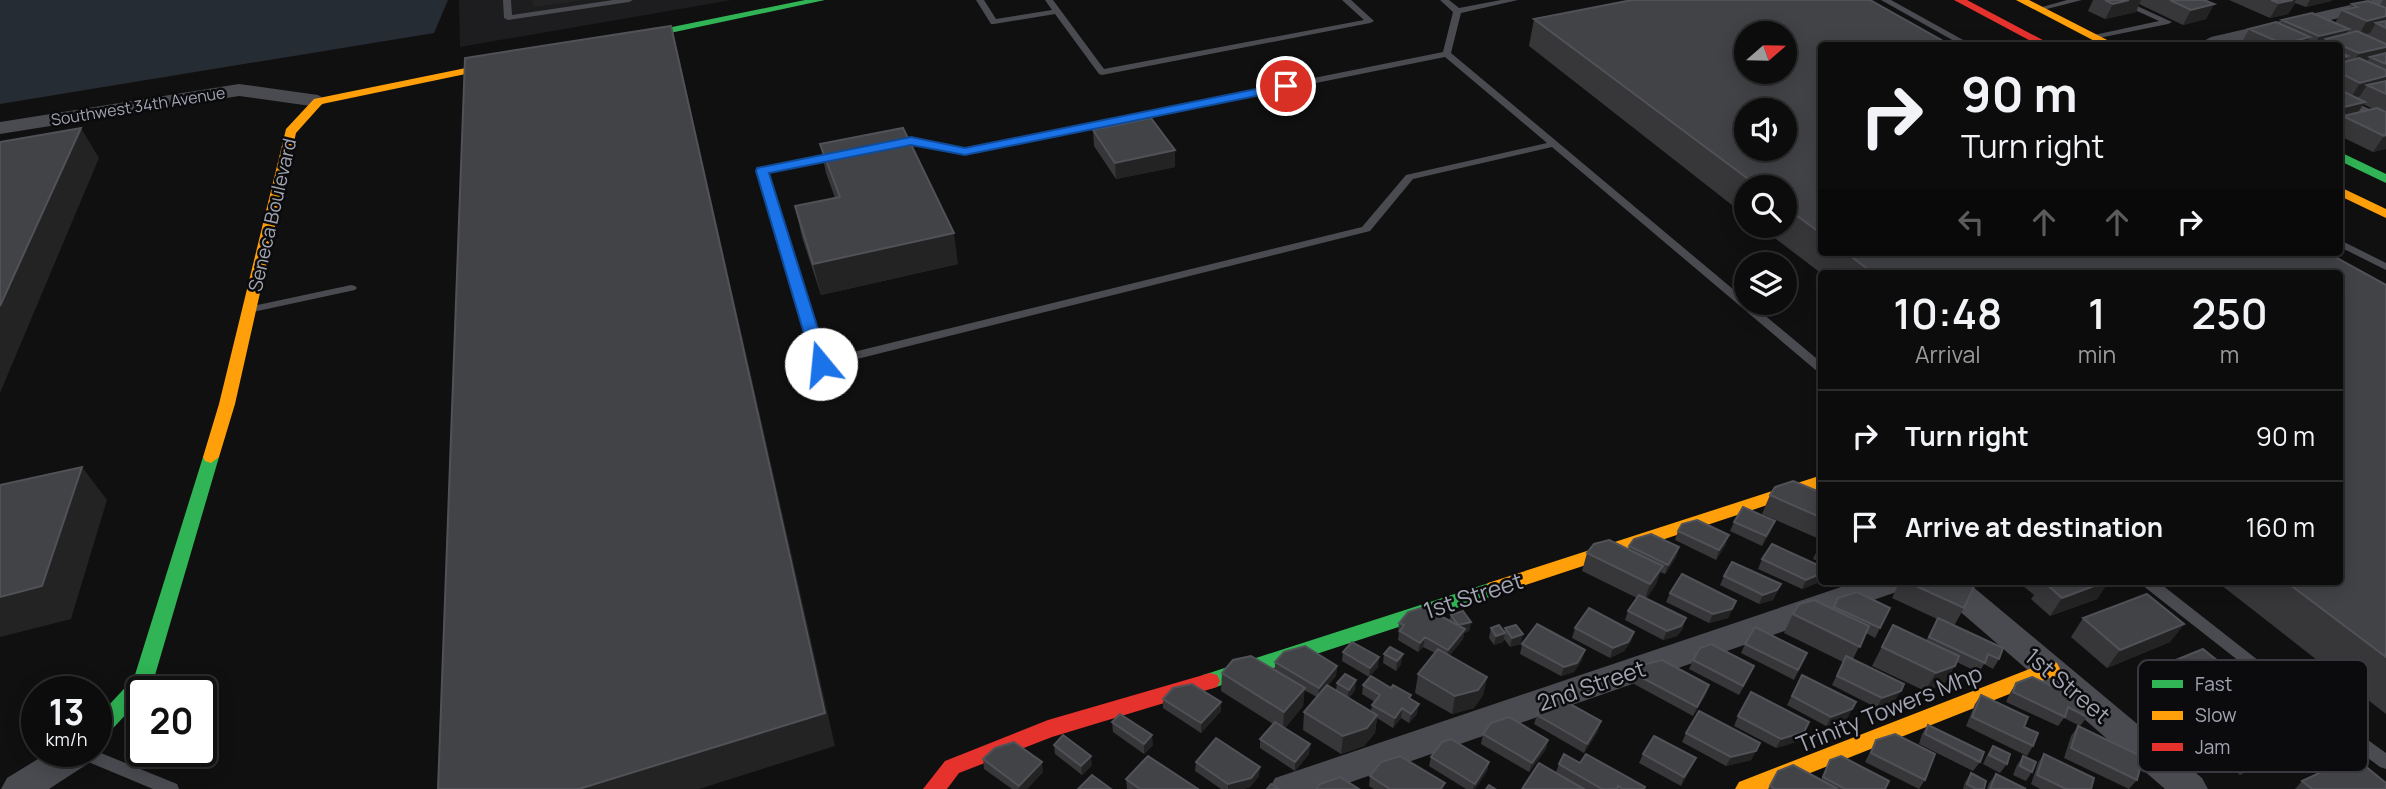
<!DOCTYPE html>
<style>
:root{--surface:#0c0c0c;--page:#1a1a1a;--text:#f1f3f6;--muted:#9a9b9d;--line:#2c2c2d}
body{margin:0;font-family:Manrope,sans-serif;background:var(--page);color:var(--text);height:100vh;display:flex;flex-direction:column;font-size:26px;white-space:nowrap}
*{box-sizing:border-box;margin:0}
p{font-size:23px;color:var(--muted)}
.icon{flex:none;width:38px;height:38px;fill:none;stroke:currentColor;stroke-width:2;stroke-linecap:round;stroke-linejoin:round}
.map{position:relative;flex:1;overflow:hidden}
.side{position:absolute;left:1818px;top:270px;width:525px;height:315px;display:flex;flex-direction:column;background:var(--surface);border-radius:7px;box-shadow:0 4px 18px #0003,0 0 0 2px var(--line)}
.side>*{flex:none}
.top-card{position:absolute;left:1818px;top:42px;width:525px;height:214px;border-radius:7px;box-shadow:0 4px 18px #0003,0 0 0 2px var(--line);background:#0c0c0c;color:var(--text);overflow:hidden}
.needle{width:46px;rotate:70deg}
.fabs{position:absolute;left:1734px;top:21px;display:grid;gap:14px}
.fabs a{display:grid;place-items:center;width:63px;height:63px;border-radius:50%;background:var(--surface);box-shadow:0 4px 18px #0003,0 0 0 2px var(--line);font-size:35px}
.speed{position:absolute;left:21px;top:676px;display:flex;gap:14px;font-size:35px;font-weight:700;text-align:center}
.speed>*{display:grid;place-content:center;width:91px;height:91px;border-radius:50%;background:var(--surface);box-shadow:0 4px 18px #0003,0 0 0 2px var(--line);line-height:1}
.speed small{font-size:18px;font-weight:400}
.speed .limit{border:4px solid #111;border-radius:10px;background:#fff;color:#111}
.pin{position:absolute;display:grid;place-items:center;width:60px;height:60px;color:#fff;margin:-30px;border:4px solid #fff;border-radius:50%;box-shadow:0 2px 7px #0007}
.me{position:absolute;width:77px;margin:-38px;rotate:343deg;stroke-linejoin:round;filter:drop-shadow(0 0 5px #0008)}
.turn{display:flex;align-items:center;gap:24px;height:147px;padding:0 28px;font-size:32px}
.turn .icon{width:91px;height:91px;stroke-width:2.5}
.turn b{display:block;font-size:49px;line-height:60px}
.lanes{display:flex;align-items:center;height:66px;padding:0 28px;background:#0003;justify-content:center;gap:35px;direction:ltr}
.lanes .off{opacity:.35}
.eta{display:flex;justify-content:space-evenly;align-items:center;height:119px;text-align:center}
.eta b{font-size:42px;font-weight:600;line-height:49px}
ul{padding:0;list-style:none}
li{display:flex;align-items:center;gap:21px;height:91px;padding:0 28px;border-top:2px solid var(--line)}
li div{flex:1}
li b{display:block;font-size:26px}
li em{font-style:normal}
.map>svg:first-child{display:block}
.built{fill:#1d1d1f}
.water{fill:#262c33}
.lines{fill:none;stroke-linecap:round;stroke-linejoin:round}
.lane{fill:#4a4b50;fill-rule:evenodd}
.street{fill:#4a4b50;fill-rule:evenodd}
.fast{fill:#30b455;fill-rule:evenodd}
.slow{fill:#ff9f0a;fill-rule:evenodd}
.jam{fill:#e5322d;fill-rule:evenodd}
.wall{fill:#37373a;fill-rule:evenodd}
.shaded-wall{fill:#232324}
.building{fill:#424347;stroke:#515258;stroke-width:2;fill-rule:evenodd}
.route{fill:#1a73e8;stroke:#114b97;stroke-width:2}
.labels{text-anchor:middle;dominant-baseline:central;stroke-width:5;stroke-linejoin:round;paint-order:stroke}
.far-street-label{font-size:16px;fill:#a1a5b2;stroke:#0b0a0c}
.street-label{font-size:19px;fill:#a1a5b2;stroke:#0b0a0c}
.near-street-label{font-size:23px;fill:#a1a5b2;stroke:#0b0a0c}
.key{fill:#0b0a0c;stroke:#38383e;stroke-width:2}
.key-label{font-size:19px;fill:#a1a5b2}
</style>
<div class="map">
<svg width="2386" height="789" viewBox="0 0 2386 789">
<rect width="100%" height="100%" fill="#101010"/>
<path class="built" d="M459,0H732L460,47Z"/>
<path class="water" d="M0,0H448L434,33L0,104Z"/>
<g class="lines">
<path class="lane" d="M503,0H511L512,15L613,0H633L629,2L508,20L504,18Z
M976,0H984L996,19L1052,10L1045,0H1053L1104,69L1364,20L1342,0H1351L1374,21L1370,23L1102,75L1099,74L1055,14L994,24H991Z
M1440,0H1449L1459,8L1501,0H1518L1461,13L1451,53L1746,300V303H1750L1822,363V373L1818,372L1552,147L1413,179L1370,231L821,368L815,364L757,171L759,169L837,153L842,156L837,159L768,173L825,359L1362,227L1406,175L1547,143L1445,57L965,154L911,144L893,147L888,144L890,142L911,138L965,148L1443,52L1453,12Z
M1881,0H1891L1974,46H1963Z
M2067,0H2082L2039,11L2035,9Z
M2113,0H2124L2172,22L2168,24L2094,39V35L2159,21Z
M2340,240L2386,263V270L2340,247Z
M351,285L355,286L357,288L355,290L253,312L247,309L253,306Z
M2140,581H2157L2268,668L2386,753V769L2380,767L2258,676L2142,585Z
M72,751H96L177,784L179,789H153L74,756Z"/>
<path class="street" d="M2372,0H2386V7L2220,46H2204L2202,42L2211,37Z
M239,84L318,95L328,101L318,107L239,96L0,134V122Z
M2340,96L2386,116V129L2340,109Z
M1859,581H1909L1905,589L1331,789H1269L1275,778L1287,774Z
M1930,581H1966L2202,778L2208,789H2165L1934,589Z
M96,749L97,751L92,761L49,789H1L7,778L51,751Z"/>
<path class="fast" d="M805,0H825L623,43L618,40L623,37Z
M2340,152L2386,174V183L2340,161Z
M211,451L219,457L153,682L147,691H142V697L103,739L96,742V719L134,678L203,457Z
M1495,581L1502,583L1504,588L1502,593L1210,689L1203,687L1200,681L1203,675Z"/>
<path class="slow" d="M2016,0H2029L2119,46H2104Z
M515,58L519,59V63L322,104L296,133L235,404L219,457L211,463L205,461L203,457L219,404L286,129L314,99Z
M2340,187L2386,209V218L2340,196Z
M1822,475V487L1495,595L1488,593L1486,588L1488,583Z
M2050,661L2057,663L2060,669L2057,675L1770,789H1735L1739,782Z"/>
<path class="jam" d="M1954,0H1967L2054,46H2040Z
M1210,673L1217,675L1220,681L1217,687L1052,737L959,773L947,789H923L945,761L1048,720Z"/>
</g>
<path class="wall" d="M2093,0H2204L2214,4L2206,19L2183,25L2139,4L2136,12L2105,19L2088,11Z
M2229,0H2332L2331,1L2306,7L2295,3L2288,14L2270,18Z
M2383,0H2386V149L2373,152L2340,136V46H2244L2241,44L2249,29L2280,24L2282,20L2335,23L2342,10L2349,9L2352,4L2380,5ZM2363,104L2373,109L2358,113Z
M1534,19L1822,46V252H2326L2386,285V714L2216,581H2340V273H1822V274L1759,226H1785V187H1746V216L1529,46Z
M1093,130L1175,150V167L1116,179L1094,146Z
M820,144L958,264L821,295L802,237L795,206L835,198L826,173Z
M1822,490V532L1821,531L1817,538L1762,514L1770,495L1820,493Z
M1734,522L1771,531L1762,546L1730,531Z
M1678,531L1726,544L1716,560L1675,540Z
M1822,540V563L1813,559Z
M1629,546L1679,547L1676,557L1665,574L1660,572L1656,584L1646,599L1683,628L1677,636L1663,640L1625,620L1628,611L1637,598L1582,571L1587,553L1628,549Z
M1762,559L1817,583L1802,589L1758,569Z
M1724,576L1781,584L1773,600L1759,604L1720,585Z
M1900,581H1964V608L1954,626L1999,659L1993,669L1984,664L1979,673L1957,662L1944,684L1925,691L1872,666L1893,625L1926,641L1937,619L1892,598Z
M2024,581H2109L2097,599L2050,616L2031,599L2034,595L2022,585Z
M1670,593L1736,601L1728,618L1709,623L1666,602Z
M1838,598L1880,628L1875,638L1866,633L1853,659L1895,700L1877,708L1832,685L1843,662L1784,633L1793,614L1833,609Z
M1451,615L1471,622L1469,631L1464,633L1463,639L1449,656L1487,677L1483,695L1474,708L1452,714L1415,693L1418,674L1435,653L1423,647L1418,652L1398,640L1399,633L1398,632L1399,623L1449,621Z
M2083,618L2184,624L2170,642L2107,668L2071,637Z
M1491,628L1504,632L1505,628L1521,644L1510,647L1504,639L1503,642L1494,645L1489,638Z
M1575,628L1634,632L1631,641L1624,651L1610,658L1572,638Z
M1522,644L1582,660L1574,672L1561,676L1520,654Z
M1745,644L1807,653L1794,680L1741,653Z
M1343,652L1378,667L1369,677L1342,661Z
M1384,654L1401,664L1396,671L1383,663Z
M1693,660L1750,675L1739,695L1689,669Z
M1275,662L1337,666L1336,676L1328,685L1336,690L1337,683L1355,690L1349,698L1371,711L1372,705L1375,702L1362,694L1363,685L1410,699L1417,714L1409,723L1401,718L1393,728L1377,718L1375,733L1364,746L1341,754L1303,730L1304,712L1317,697L1304,690L1303,706L1285,728L1310,744L1309,754L1295,771L1260,748V739L1273,724L1221,691L1222,673L1275,670Z
M2156,668L2239,678L2224,696L2176,717L2142,687Z
M1637,675L1709,685L1706,694L1693,716L1634,684Z
M1802,675L1847,719L1826,726L1787,705Z
M2016,683L2087,717L2080,726L2064,718L2058,726L2006,702L2010,693Z
M1981,695L2024,727L2033,746L2027,756L1966,726L1975,704Z
M1163,699L1221,702V711L1201,733L1163,708Z
M1537,715L1598,731L1584,753L1534,724Z
M1738,716L1809,722L1799,741L1776,748L1734,726Z
M1112,722L1153,745L1144,754L1113,732Z
M1928,725L1980,762L1973,771L1919,744L1922,734Z
M2078,726L2137,780L2129,789L2064,758L2071,736Z
M2221,727L2304,746L2240,775L2206,745Z
M1686,733L1760,743L1751,760L1726,766L1682,742Z
M1483,734L1548,740L1546,749L1529,772L1481,744Z
M1876,740L1925,780L1919,789L1865,762Z
M1054,745L1092,765L1082,775L1055,754Z
M1993,746L2007,764L2000,773L1983,764L1987,755Z
M1643,754L1696,758L1681,786L1639,763Z
M2044,754L2091,789H2040L2031,784L2038,763Z
M2023,756L2032,772L2026,781L2013,775L2017,765Z
M1431,757L1489,762L1487,771L1475,789H1466L1429,766Z
M983,759L1043,772L1027,789H1012L984,769Z
M1830,760L1885,789H1768L1778,771L1821,780Z
M1196,762L1259,776L1250,787L1243,789H1221L1195,771Z
M1580,763L1644,789H1522L1556,772L1559,764Z
M1971,773L1984,789H1963L1965,782Z
M1996,774L2026,789H1987L1989,783Z
M1370,776L1445,783L1443,789H1374L1369,786Z
M1126,779L1198,789H1127Z
M2302,781L2386,789H2295Z"/>
<path class="shaded-wall" d="M532,0H582L534,7Z
M2129,0H2141L2136,12L2105,19L2113,4Z
M2293,0H2296L2288,14L2270,18L2279,3Z
M2310,0H2332L2331,1L2306,7Z
M2214,4L2206,19L2183,25L2191,10Z
M2386,16V28L2376,23L2370,33L2358,36L2367,21Z
M671,26L678,53L835,746L699,789H579Z
M2349,29L2340,45L2326,39L2322,46H2314L2319,36Z
M2310,37L2305,46H2282L2283,44Z
M2386,47V53L2370,57L2365,65L2349,69L2359,53Z
M2348,56L2340,70V59Z
M2386,76V88L2367,85L2360,96L2350,99L2360,83Z
M2365,102L2354,118L2343,116L2340,122V108Z
M81,128L99,158L0,393V306Z
M2386,135V149L2373,152L2384,136Z
M1175,150V167L1116,179L1115,163Z
M954,233L958,264L821,295L813,264Z
M82,467L107,500L71,619L0,637V597Z
M1775,521L1771,531L1762,546L1766,536Z
M1729,535L1726,544L1716,560L1719,550Z
M1679,547L1676,557L1665,574L1668,565Z
M1663,566L1656,584L1644,602L1650,584Z
M1822,573L1817,583L1802,589L1806,580Z
M2107,581H2109L2097,599L2050,616L2062,598Z
M1781,584L1773,600L1759,604L1763,595Z
M1736,601L1728,618L1709,623L1713,614Z
M1686,618L1683,628L1677,636L1663,640L1667,631Z
M1471,622L1469,631L1464,633L1463,639L1446,660L1448,650L1458,625Z
M2184,624L2170,642L2107,668L2120,650Z
M1634,632L1631,641L1624,651L1610,658L1613,648Z
M1505,633L1503,642L1494,645L1496,636Z
M1523,634L1521,644L1510,647L1512,638Z
M1425,637L1423,647L1418,652L1420,643Z
M1585,650L1582,660L1574,672L1561,676L1564,667Z
M1403,654L1401,664L1396,671L1397,661Z
M1379,657L1378,667L1369,677L1370,668Z
M1337,666L1336,676L1318,698L1319,688Z
M1955,666L1944,684L1925,691L1936,673Z
M1487,677L1483,695L1474,708L1452,714L1455,696Z
M2239,678L2224,696L2176,717L2191,699Z
M1356,680L1355,690L1347,700L1349,690Z
M1709,685L1706,694L1693,716L1697,707Z
M1305,688L1303,706L1283,730L1284,712Z
M1901,691L1895,700L1877,708L1882,698Z
M1221,702V711L1201,733V723Z
M1419,704L1417,714L1409,723L1411,714Z
M1402,708L1401,718L1393,728L1395,718Z
M1852,709L1847,719L1826,726L1831,717Z
M1377,715L1375,733L1364,746L1341,754L1343,736Z
M1601,721L1598,731L1584,753L1587,744Z
M2321,728L2304,746L2240,775L2257,757Z
M1804,732L1799,741L1776,748L1781,739Z
M1152,735L1153,745L1144,754V744Z
M1548,740L1546,749L1529,772L1532,763Z
M1310,744L1309,754L1295,771V762Z
M1756,751L1751,760L1726,766L1731,757Z
M1091,756L1092,765L1082,775L1081,766Z
M1696,758L1692,767L1681,786L1684,777Z
M1042,762L1043,772L1027,789H1019V786Z
M1489,762L1487,771L1475,789H1473L1475,784Z
M1260,767L1259,776L1250,787L1243,789H1228V784Z"/>
<path class="building" d="M1632,0H1870L1952,46H1822V234L1785,207V187H1759L1534,19ZM1746,33H1785V72H1746ZM1746,110H1785V149H1746Z
M2105,0H2129L2113,4Z
M2170,0H2204L2214,4L2191,10Z
M2271,0H2293L2279,3Z
M2368,1L2386,8V16L2367,21L2342,10L2357,7L2352,4Z
M2312,13L2349,29L2319,36L2282,20Z
M2386,21V28L2376,23Z
M2276,22L2310,37L2283,44L2249,29Z
M671,26L825,713L579,789H438L465,58Z
M2357,31L2386,44V47L2359,53L2326,39Z
M2232,41L2241,46H2211Z
M2314,41L2323,46H2295Z
M2340,53L2348,56L2340,59Z
M2386,53V64L2370,57Z
M2359,58L2386,70V76L2360,83L2340,73V63Z
M2386,81V94L2367,85Z
M2340,90L2365,102L2340,108Z
M2377,108L2386,112V135L2384,136L2343,116Z
M1151,118L1175,150L1115,163L1093,130Z
M81,128L0,306V142Z
M903,128L954,233L813,264L795,206L840,197L820,144Z
M1845,252H2326L2386,285V657L2285,581H2340V273H1873Z
M82,467L42,586L0,597V485Z
M1793,481L1822,493V518L1770,495L1775,487Z
M1743,507L1775,521L1766,536L1734,522Z
M1697,520L1729,535L1719,550L1678,531L1682,524Z
M1651,534L1679,547L1668,565L1629,546L1634,539Z
M1609,540L1663,566L1650,584L1587,553L1594,544Z
M1822,540V552L1817,549Z
M1772,544L1822,567V573L1806,580L1762,559Z
M1732,562L1781,584L1777,590L1763,595L1724,576Z
M1682,574L1736,601L1732,609L1713,614L1670,593Z
M1905,581H1964L1974,586L1964,608Z
M2043,581H2107L2062,598Z
M1857,592L1890,608L1880,628L1834,607L1838,598Z
M2147,594L2184,624L2120,650L2083,618Z
M1639,595L1686,618L1681,626L1667,631L1628,611Z
M1814,600L1869,626L1860,647L1793,614L1799,604Z
M1424,607L1465,629L1448,650L1425,637L1420,643L1400,631L1404,625L1399,623L1408,612Z
M1589,608L1634,632L1628,642L1613,648L1575,628Z
M1463,611L1471,622L1458,625L1451,615Z
M1938,618L2003,648L1999,659L1988,654L1985,663L1929,637Z
M1537,624L1585,650L1577,663L1564,667L1522,644Z
M1499,625L1505,633L1496,636L1491,628Z
M1516,625L1523,634L1512,638L1505,628Z
M1893,625L1959,656L1955,666L1936,673L1882,647Z
M1755,627L1807,653L1798,670L1745,644Z
M1352,642L1379,657L1370,668L1343,652Z
M1711,644L1754,666L1743,686L1693,660L1700,648Z
M1305,646L1337,666L1319,688L1275,662L1284,652Z
M1390,647L1403,654L1397,661L1384,654Z
M1438,649L1487,677L1478,690L1455,696L1418,674Z
M2203,649L2239,678L2191,699L2156,668Z
M1251,656L1305,688L1284,712L1222,673L1233,660Z
M1846,656L1904,684L1901,691L1882,698L1837,676Z
M1662,660L1709,685L1697,707L1637,675L1643,665Z
M1345,674L1356,680L1349,690L1337,683Z
M1802,675L1856,702L1852,709L1831,717L1792,696Z
M1371,676L1391,688L1393,685L1411,695L1409,698L1419,704L1411,714L1402,708L1395,718L1372,705L1380,695L1363,685Z
M2032,677L2091,704L2087,717L2068,707L2065,717L2013,692L2016,683Z
M1192,684L1221,702L1201,723L1163,699L1173,688Z
M1327,685L1377,715L1367,728L1343,736L1304,712Z
M1751,692L1809,722L1804,732L1781,739L1738,716Z
M1981,695L2028,717L2024,727L2038,733L2033,746L1972,717Z
M1561,699L1601,721L1587,744L1537,715L1544,704Z
M1699,711L1760,743L1756,751L1731,757L1686,733Z
M1120,714L1152,735L1144,744L1112,722Z
M1509,717L1548,740L1532,763L1483,734L1491,723Z
M1275,722L1310,744L1295,762L1260,739Z
M1928,725L1984,752L1980,762L1925,734Z
M2078,726L2143,757L2137,780L2071,748Z
M1895,734L1935,754L1925,780L1871,753L1876,740Z
M1063,735L1091,756L1081,766L1054,745Z
M1654,736L1696,758L1684,777L1643,754Z
M1216,738L1260,767L1251,778L1228,784L1196,762Z
M1451,739L1489,762L1475,784L1431,757L1442,742Z
M1014,742L1042,762L1019,786L983,759L995,748Z
M1993,746L2010,754L2007,764L1989,755Z
M1564,754L1580,763L1586,754L1645,787L1644,789H1623L1618,786L1617,789H1602L1559,764Z
M2044,754L2094,778L2091,789H2066L2037,775Z
M1148,756L1198,789H1140L1126,779Z
M1400,756L1445,783L1440,789H1390L1370,776L1381,762Z
M1841,756L1889,781L1885,789H1845L1823,777L1830,760Z
M2023,756L2036,762L2032,772L2020,766Z
M2354,757L2386,783V789H2312L2302,781Z
M1539,763L1584,789H1522Z
M1793,765L1838,789H1775L1770,786L1778,771Z
M1971,773L1986,781L1984,789H1976L1967,784Z
M1996,774L2026,789H1990Z
M1092,775L1111,789H1078Z
M1340,777L1359,789H1316L1320,784Z
M1271,784L1279,789H1267Z
M1489,785L1495,789H1486Z"/>
<path class="route" d="M1286,83L1292,86L1291,89L965,155L911,145L769,173L829,364L821,369L813,364L756,171L757,168L911,137L965,148Z"/>
<g class="labels">
<g class="far-street-label">
<text transform="translate(138 106) rotate(-9)">Southwest 34th Avenue</text>
</g>
<g class="street-label">
<text transform="translate(272 215) rotate(-77)">Seneca Boulevard</text>
</g>
<g class="near-street-label">
<text transform="translate(1473 595) rotate(-18)">1st Street</text>
<text transform="translate(1591 685) rotate(-19)">2nd Street</text>
<text transform="translate(2068 685) rotate(40)">1st Street</text>
<text transform="translate(1889 708) rotate(-22)">Trinity Towers Mhp</text>
</g>
</g>
<rect x="2138" y="660" width="230" height="112" rx="10" class="key"/>
<rect x="2152" y="680" width="31" height="8" fill="#30b455"/>
<rect x="2152" y="711" width="31" height="9" fill="#ff9f0a"/>
<rect x="2152" y="743" width="31" height="8" fill="#e5322d"/>
<g class="key-label">
<text x="2195" y="691">Fast</text>
<text x="2195" y="722">Slow</text>
<text x="2195" y="754">Jam</text>
</g>
</svg>
<div class="fabs">
<a><svg class="needle" viewBox="-14 -14 28 28"><path d="M0-13l5 13h-10z" fill="#e53935"/><path d="M0 13l5-13h-10z" fill="#9a9b9d"/></svg></a>
<a><svg class="icon" aria-label="sound" viewBox="0 0 24 24"><path d="M4 9h4l5-4v14l-5-4H4zM17 9q2 3 0 6"/></svg></a>
<a><svg class="icon" aria-label="search" viewBox="0 0 24 24"><circle cx="10" cy="10" r="6"/><path d="M15 15l6 6"/></svg></a>
<a><svg class="icon" aria-label="layers" viewBox="0 0 24 24"><path d="M12 4l9 5-9 5-9-5zM3 14l9 5 9-5"/></svg></a>
</div>
<div class="speed"><div>13<small>km/h</small></div><div class="limit">20</div></div>
<div class="pin" style="left:1286px;top:86px;background:#d93025"><svg class="icon" aria-label="arrive" viewBox="0 0 24 24"><path d="M6 21V4h12l-3 4 3 4H6"/></svg></div>
<svg class="me" style="left:821px;top:364px" viewBox="-20 -20 40 40"><circle r="19" fill="#fff"/><path d="M0-13L10 11 0 6-10 11z" fill="#1a73e8"/></svg>
<div class="top-card">
<div class="turn"><svg class="icon" aria-label="right" viewBox="0 0 24 24"><path d="M7 20v-9h11M14 6l5 5-5 5"/></svg><div><b>90 m</b>Turn right</div></div>
<div class="lanes"><svg class="icon off" aria-label="left" viewBox="0 0 24 24"><path d="M17 20v-9H6M10 6l-5 5 5 5"/></svg><svg class="icon off" aria-label="ahead" viewBox="0 0 24 24"><path d="M12 20V5M6 11l6-6 6 6"/></svg><svg class="icon off" aria-label="ahead" viewBox="0 0 24 24"><path d="M12 20V5M6 11l6-6 6 6"/></svg><svg class="icon" aria-label="right" viewBox="0 0 24 24"><path d="M7 20v-9h11M14 6l5 5-5 5"/></svg></div>
</div>
<section class="side">
<div class="eta">
<div><b>10:48</b><p>Arrival</p></div>
<div><b>1</b><p>min</p></div>
<div><b>250</b><p>m</p></div>
</div>
<ul>
<li><svg class="icon" aria-label="right" viewBox="0 0 24 24"><path d="M7 20v-9h11M14 6l5 5-5 5"/></svg><div><b>Turn right</b></div><em>90 m</em></li>
<li><svg class="icon" aria-label="arrive" viewBox="0 0 24 24"><path d="M6 21V4h12l-3 4 3 4H6"/></svg><div><b>Arrive at destination</b></div><em>160 m</em></li>
</ul>
</section>
</div>
